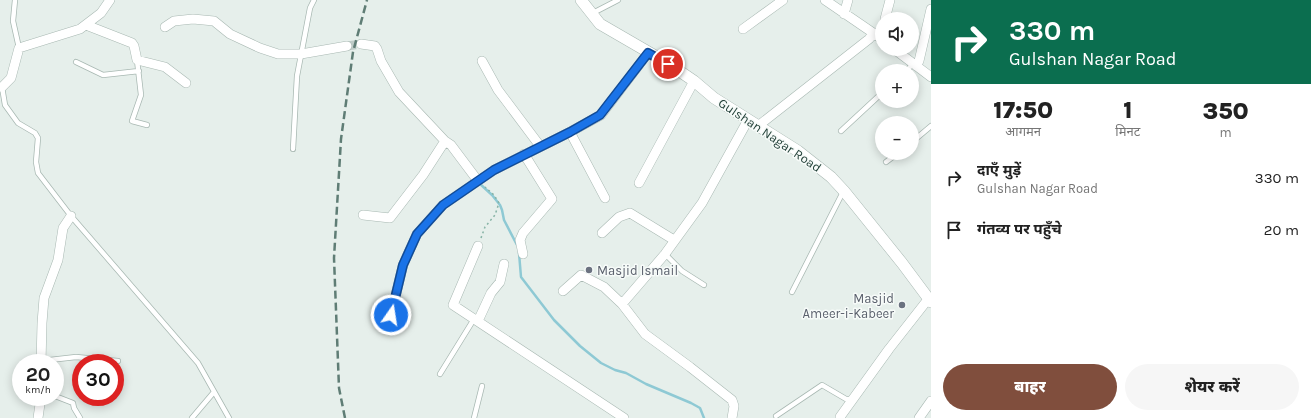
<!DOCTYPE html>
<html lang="hi">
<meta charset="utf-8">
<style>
:root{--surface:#fff;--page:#f6f6f6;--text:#222;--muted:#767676;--accent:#804e3d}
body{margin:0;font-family:Karla,"Noto Sans Devanagari",sans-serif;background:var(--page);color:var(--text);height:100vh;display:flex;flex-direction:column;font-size:15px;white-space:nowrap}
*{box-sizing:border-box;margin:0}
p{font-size:13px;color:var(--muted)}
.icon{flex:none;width:22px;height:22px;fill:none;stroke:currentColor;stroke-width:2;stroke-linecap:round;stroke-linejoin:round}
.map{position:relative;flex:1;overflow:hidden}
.panel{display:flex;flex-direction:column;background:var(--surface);width:380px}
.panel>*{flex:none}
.hud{background:#0b6e4f;color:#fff;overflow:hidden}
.controls{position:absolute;left:875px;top:12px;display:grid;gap:8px}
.controls a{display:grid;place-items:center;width:44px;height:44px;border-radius:50%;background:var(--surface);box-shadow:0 2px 10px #0003;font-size:20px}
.speed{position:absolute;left:12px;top:354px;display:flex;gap:8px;font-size:20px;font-weight:700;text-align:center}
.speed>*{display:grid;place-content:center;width:52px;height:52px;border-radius:50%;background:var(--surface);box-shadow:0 2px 10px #0003;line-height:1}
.speed small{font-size:10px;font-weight:400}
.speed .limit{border:6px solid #d22;background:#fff;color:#111}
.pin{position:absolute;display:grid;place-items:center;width:34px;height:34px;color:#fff;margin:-17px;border:2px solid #fff;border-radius:50%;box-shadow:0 1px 4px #0007}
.me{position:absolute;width:44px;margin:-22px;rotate:13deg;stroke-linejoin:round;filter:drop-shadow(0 0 3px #0008)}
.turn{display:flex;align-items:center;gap:14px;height:84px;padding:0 12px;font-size:18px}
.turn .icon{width:52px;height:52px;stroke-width:2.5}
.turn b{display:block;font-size:28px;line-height:34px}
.eta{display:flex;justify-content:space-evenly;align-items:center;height:68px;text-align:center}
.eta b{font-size:24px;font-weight:800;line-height:28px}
.action{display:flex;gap:8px;margin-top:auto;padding:8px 12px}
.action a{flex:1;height:46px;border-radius:24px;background:var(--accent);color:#fff;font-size:16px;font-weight:800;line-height:46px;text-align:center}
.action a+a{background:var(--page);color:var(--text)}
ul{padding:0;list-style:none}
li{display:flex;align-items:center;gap:12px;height:52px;padding:0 12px}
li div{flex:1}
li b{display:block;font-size:15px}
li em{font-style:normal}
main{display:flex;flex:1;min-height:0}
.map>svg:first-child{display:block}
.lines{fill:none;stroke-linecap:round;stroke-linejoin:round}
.stream{stroke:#8ec9d4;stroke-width:2.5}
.minor-tunnel{stroke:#bfccc8;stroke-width:9;stroke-dasharray:9 4.5;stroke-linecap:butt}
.service-casing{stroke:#a8b8b2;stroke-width:6}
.minor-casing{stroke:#a8b8b2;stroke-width:10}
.tertiary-casing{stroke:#a8b8b2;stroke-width:12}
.path{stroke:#86b3a5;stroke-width:1.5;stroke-dasharray:2 3;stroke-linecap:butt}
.service{stroke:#fff;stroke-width:4.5}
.minor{stroke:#fff;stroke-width:9}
.tertiary{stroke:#fff;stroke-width:11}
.rail{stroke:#5f7d75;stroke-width:2.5;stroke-dasharray:8 4;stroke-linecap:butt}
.route-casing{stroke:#114b97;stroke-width:10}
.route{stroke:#1a73e8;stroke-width:7}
.worship-dot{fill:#6b7280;stroke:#f7fbf9;stroke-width:1.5}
.labels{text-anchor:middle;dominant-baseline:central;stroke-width:3;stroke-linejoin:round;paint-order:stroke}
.street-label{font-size:13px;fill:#24423a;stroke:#f7fbf9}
.worship-label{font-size:13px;fill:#5b616d;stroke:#f7fbf9;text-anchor:start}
</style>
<main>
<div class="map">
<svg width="931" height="418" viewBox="0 0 931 418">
<rect width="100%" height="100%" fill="#e6efeb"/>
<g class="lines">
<path class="stream" d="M479,183L492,195L500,205L502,210L504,220L517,245
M519,253L521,277L554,320L580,346L601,363L615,370L626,373L646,384L691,403L700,408L704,418"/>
<path class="minor-tunnel" d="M347,46L361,44"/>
<defs>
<path id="service" d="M15,0L13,21L19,48
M591,14L618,0
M137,60L141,95L132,121L147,125
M76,62L103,75L139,71
M906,71L913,64
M2,87L5,105L18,123L35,133L38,138L36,162L38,173L71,216L198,363L229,418
M841,131L882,93
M912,142L931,126
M293,149L297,76L310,8L314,0
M886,162L898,153
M665,254L682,271L704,285
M792,292L843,192
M41,361L76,357L118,361
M440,374L474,319
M55,396L73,403L74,408L80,418
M776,416L822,385L846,399H853
M192,418L214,392
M474,418L482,386"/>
<path id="minor" d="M825,0L882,39
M844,14L848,0
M885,19L890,0
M86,25L132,43L134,46L137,60L165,67L186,83
M165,27L174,21L193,19L214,21L230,34L260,48L278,54H301L347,46
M743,29L783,0
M361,44L375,46L377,49L381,61L399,92L445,141L451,145L478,181L443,205L417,234L403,265L391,315
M894,49L931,77
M482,61L498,90L540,146
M916,66L919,61L931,9
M0,87H2L11,78L19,48L80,29L101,13L110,0
M758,126L869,39L874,33
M570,132L605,198
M478,181L494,170L570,132L601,115L648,53
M639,183L694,81
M363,215L390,218L423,175L445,141
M602,233L619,217L630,213L674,240
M478,246L453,305L624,418
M523,254L520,240L523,233L552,199L524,154
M563,291L581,275L604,287L622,304
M478,321L491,293L500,282L504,264
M41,363L42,323L44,298L58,260L63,228L71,216
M840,417L889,349L929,298
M38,418L41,397
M732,418L734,406L732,400L690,367L645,334L622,304L665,254L702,203L748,120
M919,418L931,401"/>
<path id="tertiary" d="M581,0L600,24L669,64L694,81L714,98L798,151L831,177L844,191L902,263L931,302"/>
</defs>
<use href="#service" class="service-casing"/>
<use href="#minor" class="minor-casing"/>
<use href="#tertiary" class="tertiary-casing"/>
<path class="path" d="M481,238L485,227L495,215L499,203L494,195L485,187"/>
<use href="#service" class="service"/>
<use href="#minor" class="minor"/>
<use href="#tertiary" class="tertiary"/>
<path class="rail" d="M345,418L339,388L334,258L341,139L353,52L367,0"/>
</g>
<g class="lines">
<defs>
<path id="route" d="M391,315L403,265L417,234L443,205L494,170L570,132L600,115L648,53L668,64"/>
</defs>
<use href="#route" class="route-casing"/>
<use href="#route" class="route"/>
</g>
<g class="worship-dot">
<circle cx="589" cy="270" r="4"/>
<circle cx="902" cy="305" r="4"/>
</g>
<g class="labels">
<g class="street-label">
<text transform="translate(770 135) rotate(34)">Gulshan Nagar Road</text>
</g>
<g class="worship-label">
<text x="597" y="270">Masjid Ismail</text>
<text x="894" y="298" text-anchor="end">Masjid<tspan x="894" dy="15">Ameer-i-Kabeer</tspan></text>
</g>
</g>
</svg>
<div class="controls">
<a><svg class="icon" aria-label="sound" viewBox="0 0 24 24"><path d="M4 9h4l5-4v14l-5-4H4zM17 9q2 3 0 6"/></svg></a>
<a>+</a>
<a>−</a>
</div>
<div class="speed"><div>20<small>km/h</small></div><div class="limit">30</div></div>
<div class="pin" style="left:668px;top:64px;background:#d93025"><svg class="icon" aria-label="arrive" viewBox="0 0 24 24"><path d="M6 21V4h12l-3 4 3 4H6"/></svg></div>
<svg class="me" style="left:391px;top:315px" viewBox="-20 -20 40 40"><circle r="17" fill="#1a73e8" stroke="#fff" stroke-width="3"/><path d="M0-11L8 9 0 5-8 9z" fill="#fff"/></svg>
</div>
<section class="panel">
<div class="hud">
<div class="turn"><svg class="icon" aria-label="right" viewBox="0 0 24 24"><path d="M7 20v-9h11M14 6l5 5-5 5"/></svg><div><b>330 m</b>Gulshan Nagar Road</div></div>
</div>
<div class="eta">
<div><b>17:50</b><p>आगमन</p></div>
<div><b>1</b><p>मिनट</p></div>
<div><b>350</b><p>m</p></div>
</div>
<ul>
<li><svg class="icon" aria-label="right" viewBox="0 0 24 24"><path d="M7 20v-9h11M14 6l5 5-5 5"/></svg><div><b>दाएँ मुड़ें</b><p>Gulshan Nagar Road</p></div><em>330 m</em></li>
<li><svg class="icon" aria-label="arrive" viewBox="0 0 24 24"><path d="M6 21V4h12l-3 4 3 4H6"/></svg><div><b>गंतव्य पर पहुँचे</b></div><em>20 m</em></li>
</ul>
<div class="action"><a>बाहर</a><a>शेयर करें</a></div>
</section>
</main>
